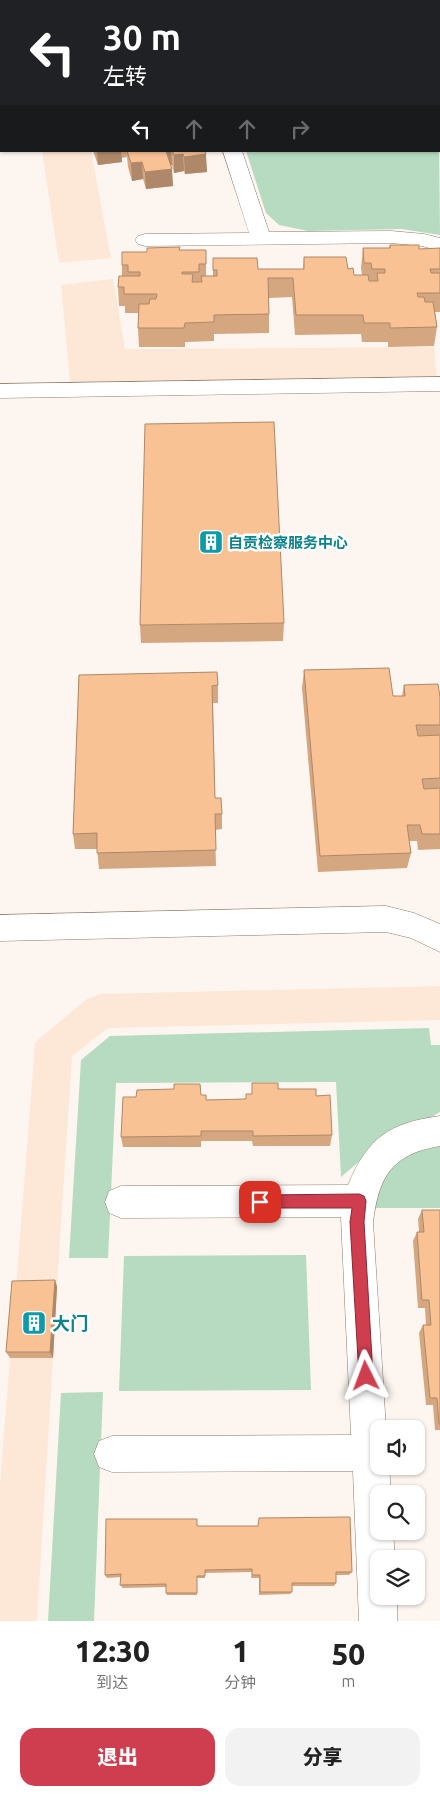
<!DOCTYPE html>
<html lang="zh">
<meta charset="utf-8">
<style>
:root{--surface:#fff;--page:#f2f2f2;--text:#222;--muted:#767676;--accent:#cf3e4f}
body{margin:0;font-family:Ubuntu,"Noto Sans SC",sans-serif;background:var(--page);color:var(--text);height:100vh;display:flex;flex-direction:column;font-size:19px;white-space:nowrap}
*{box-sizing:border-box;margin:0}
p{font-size:16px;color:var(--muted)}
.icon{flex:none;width:28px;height:28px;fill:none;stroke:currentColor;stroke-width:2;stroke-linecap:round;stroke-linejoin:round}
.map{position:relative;height:1621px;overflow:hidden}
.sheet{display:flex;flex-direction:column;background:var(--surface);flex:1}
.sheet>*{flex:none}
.guide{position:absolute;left:0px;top:0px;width:440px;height:152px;box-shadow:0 1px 4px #0004;background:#202124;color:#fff;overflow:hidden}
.tools{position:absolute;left:370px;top:1420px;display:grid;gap:10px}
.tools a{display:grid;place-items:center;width:55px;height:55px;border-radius:10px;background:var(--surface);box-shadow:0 1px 4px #0004;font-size:25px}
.pin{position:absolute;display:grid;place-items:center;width:42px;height:42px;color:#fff;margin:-21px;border-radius:10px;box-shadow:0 2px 8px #0006}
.me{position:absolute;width:55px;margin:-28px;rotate:357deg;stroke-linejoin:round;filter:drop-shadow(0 0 4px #0008)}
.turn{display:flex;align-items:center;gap:18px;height:105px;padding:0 20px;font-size:22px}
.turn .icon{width:65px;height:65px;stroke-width:2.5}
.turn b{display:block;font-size:35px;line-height:42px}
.lanes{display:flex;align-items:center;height:48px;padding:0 20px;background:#0003;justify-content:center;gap:25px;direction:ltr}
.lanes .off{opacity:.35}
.eta{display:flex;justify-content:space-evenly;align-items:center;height:85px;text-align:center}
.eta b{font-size:30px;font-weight:800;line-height:35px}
.action{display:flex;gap:10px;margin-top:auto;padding:10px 20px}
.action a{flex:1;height:58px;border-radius:15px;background:var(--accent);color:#fff;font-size:20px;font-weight:800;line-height:58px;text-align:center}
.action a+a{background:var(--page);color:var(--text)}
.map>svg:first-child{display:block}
.built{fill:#fde8d7}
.green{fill:#b6dbc0}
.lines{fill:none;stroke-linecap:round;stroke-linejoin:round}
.minor-casing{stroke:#8e7c6e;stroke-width:1}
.minor{fill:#fff;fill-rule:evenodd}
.wall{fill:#d5a780}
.shaded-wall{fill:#ae8868}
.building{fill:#f8c295;stroke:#ae8868}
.route{fill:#cf3e4f;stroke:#872833}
.labels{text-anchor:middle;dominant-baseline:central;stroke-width:5;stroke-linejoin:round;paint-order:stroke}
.culture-label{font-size:15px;font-weight:bold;fill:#0d838f;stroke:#fff;text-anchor:start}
.near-culture-label{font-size:18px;font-weight:bold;fill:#0d838f;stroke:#fff;text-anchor:start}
</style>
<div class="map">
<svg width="440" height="1621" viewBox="0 0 440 1621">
<rect width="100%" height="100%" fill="#fdf5ef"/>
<path class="built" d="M42,151H91L111,258L59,263Z
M113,279L125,349L434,347L437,377L70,383L61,285Z
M440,986V1020L108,1028L72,1056L57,1287H16L35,1044L40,1038L87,999L100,994Z
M10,1358H53L37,1621H0V1483Z"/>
<path class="green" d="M193,0H440V63L439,1Z
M439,139L440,235L402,229L308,231L279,225L266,213L246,151H439Z
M429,1028L431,1045H440V1112L362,1159L341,1177L336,1082L116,1083L108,1258H69L81,1060L110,1036Z
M440,1144V1208H371L381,1178L403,1155Z
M306,1255L311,1390L119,1391L124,1256Z
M103,1392L94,1621H48L61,1393Z"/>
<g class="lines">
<defs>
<path id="minor" d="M169,0H186L187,1H169Z
M0,97H1V107H0Z
M223,151H242L269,232L391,231L424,234L440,238V251L422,246L391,243L145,246L138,244L135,240L138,236L145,234L249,233Z
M440,377V391L0,398V384Z
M386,906L414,913L440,924V952L411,938L386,932L0,941V915Z
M440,1116V1146C392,1154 379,1176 373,1222L386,1429H379V1466H389L391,1494H379V1531H393L395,1559H379V1596H397V1621H359L353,1471L112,1472L99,1467L94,1454L99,1441L112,1436L351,1435L341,1217L121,1218L109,1213L105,1202L109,1191L121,1186L348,1185C368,1137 389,1123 440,1116Z"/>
</defs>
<use href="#minor" class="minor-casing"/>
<use href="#minor" class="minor"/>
</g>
<path class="wall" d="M52,0H154V1H52Z
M439,65L440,66V126L439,125Z
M93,151H205L207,172L185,174L184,171L174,173L172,165H171L173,186L146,189L143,179L132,181L128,167L127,157L122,158V162L98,165Z
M390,245L419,249L440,248V312H435L437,327L434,346L388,347V342H362L361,334L295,335L292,297L269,298V333L214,334V341L185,342V347H139L138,328L139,313H125V306H119L118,287L122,276V265L147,252L206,250V276H213V258L258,269H303L304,257L348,269L354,275H362L361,268L363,248H389Z
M284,623L283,641L141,643L140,625Z
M304,670L393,696H402L404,685L440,697V849L418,850L417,841H409L411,853L407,868L318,872L302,688Z
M79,675L218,685V703H213L215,798L222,814V829L215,830L216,866L99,869L97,849H75L73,834Z
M252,1083L316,1096L332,1135L330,1146H253L252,1141H201V1147H123L121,1137L201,1095L206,1100L246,1099V1094H252Z
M422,1210H440V1430H435L433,1405H426L419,1333L423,1325H426L425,1308H418L413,1241L417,1232H419L418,1219Z
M55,1280L57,1287L53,1358H10L6,1352Z
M259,1518L352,1572L349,1575H336V1583L334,1586H292V1592L290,1594L259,1595V1578H251L252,1572L205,1573V1578H197V1595H167L166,1593V1587L123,1588L120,1585L121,1577L107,1578L105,1575L198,1526H258Z"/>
<path class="shaded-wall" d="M69,0H91V1H69Z
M97,151H121L122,162L98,165Z
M165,151H171L172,165L166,166Z
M183,154L184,171L174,173V155Z
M206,154L207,172L185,174L184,157Z
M142,162L143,179L132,181L131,163Z
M172,169L173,186L146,189L145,172Z
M55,1280L57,1287L53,1358L50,1352Z"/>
<path class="building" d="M94,0H118L119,1H94Z
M124,0H153L145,1H134L133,0L124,1Z
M439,65L440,66V85H439Z
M439,91H440V108L439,110Z
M127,151H166L172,169L145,172L142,162L131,163Z
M172,151H205L206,154L184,157L183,154L174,155Z
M390,245H419V249L440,248V269H430L431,273H440V293H417L418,297H424L425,302H433L437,327L390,328V323H364L363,315H296L293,278H268L269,314L214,315V322L185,323L184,328H138L139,304H149L150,299H156L157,294H124V287H118L119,276H140V272H128V265H122V252H147V248L180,247L179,250H206V264H199V272H182V274H193L192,282H202L201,276H217V270H213V258H257L258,269H304V257H346L348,269L353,268L354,275H368L369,281H378L377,273H385V269H372L371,263H364L363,248H390Z
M274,422L284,623L140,625L145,424Z
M389,668L393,696H405L404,685L438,684L440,697V725H416L418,736L440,735V778L422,779L424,789L440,788V834H422L420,825H407L411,853L320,856L304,670Z
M217,672L218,685L212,686L215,798H221L222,814H215L216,850L97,853V833L73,834L79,675Z
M252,1083H278V1089H316V1096L330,1095L332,1135L253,1136V1131H201V1136L121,1137L123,1097H136L137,1090L174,1089V1084H200L201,1095H206V1100L246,1099V1094H252Z
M422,1210H440V1424H439L437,1398H430L423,1325H431L429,1300H422L417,1232H424Z
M55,1280L50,1352H6L12,1281Z
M350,1517L352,1572H336V1583H292V1592H260V1575H252V1569L205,1570V1576H197V1593H166V1584L120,1585L121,1574L105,1575L106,1519H197V1526H258L259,1518Z"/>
<path class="route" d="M359,1194L364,1196L366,1201L364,1222L373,1376L371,1381L366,1383L361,1381L359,1376L350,1222L352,1208H260L255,1206L253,1202L255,1197L260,1195Z"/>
<defs>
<symbol id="building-square" viewBox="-11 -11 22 22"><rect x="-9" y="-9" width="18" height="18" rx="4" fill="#0f9aa8" stroke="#fff"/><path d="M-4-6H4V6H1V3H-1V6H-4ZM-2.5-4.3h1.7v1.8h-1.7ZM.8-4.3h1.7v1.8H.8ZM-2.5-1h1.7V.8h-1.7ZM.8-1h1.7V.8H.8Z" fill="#fff"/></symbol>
</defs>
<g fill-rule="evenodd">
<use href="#building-square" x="197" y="528" width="28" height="28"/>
<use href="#building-square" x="20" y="1309" width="28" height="28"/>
</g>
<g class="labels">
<g class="culture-label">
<text x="228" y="542">自贡检察服务中心</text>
</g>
<g class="near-culture-label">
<text x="52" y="1323">大门</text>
</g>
</g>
</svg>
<div class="tools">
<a><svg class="icon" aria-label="sound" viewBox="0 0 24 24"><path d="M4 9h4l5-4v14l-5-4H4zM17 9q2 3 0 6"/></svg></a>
<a><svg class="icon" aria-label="search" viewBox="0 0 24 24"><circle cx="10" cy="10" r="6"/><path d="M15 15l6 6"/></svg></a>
<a><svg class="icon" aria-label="layers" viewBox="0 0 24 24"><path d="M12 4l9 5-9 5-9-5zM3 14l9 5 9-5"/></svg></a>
</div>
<div class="pin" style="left:260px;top:1202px;background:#d93025"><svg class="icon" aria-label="arrive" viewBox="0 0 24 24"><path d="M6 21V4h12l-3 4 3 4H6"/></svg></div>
<svg class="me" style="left:366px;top:1376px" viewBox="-20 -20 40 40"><path d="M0-17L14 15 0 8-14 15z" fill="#cf3e4f" stroke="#fff" stroke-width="4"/></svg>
<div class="guide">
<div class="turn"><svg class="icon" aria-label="left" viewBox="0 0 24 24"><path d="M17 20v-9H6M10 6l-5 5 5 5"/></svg><div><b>30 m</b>左转</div></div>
<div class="lanes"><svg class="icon" aria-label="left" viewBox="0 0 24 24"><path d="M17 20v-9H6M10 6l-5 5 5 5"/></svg><svg class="icon off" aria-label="ahead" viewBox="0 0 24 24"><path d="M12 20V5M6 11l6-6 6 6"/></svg><svg class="icon off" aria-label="ahead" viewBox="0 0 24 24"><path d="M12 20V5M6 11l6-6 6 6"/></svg><svg class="icon off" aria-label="right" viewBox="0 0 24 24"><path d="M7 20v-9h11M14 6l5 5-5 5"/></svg></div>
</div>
</div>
<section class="sheet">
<div class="eta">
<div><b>12:30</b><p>到达</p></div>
<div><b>1</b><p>分钟</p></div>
<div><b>50</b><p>m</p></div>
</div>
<div class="action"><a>退出</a><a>分享</a></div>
</section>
